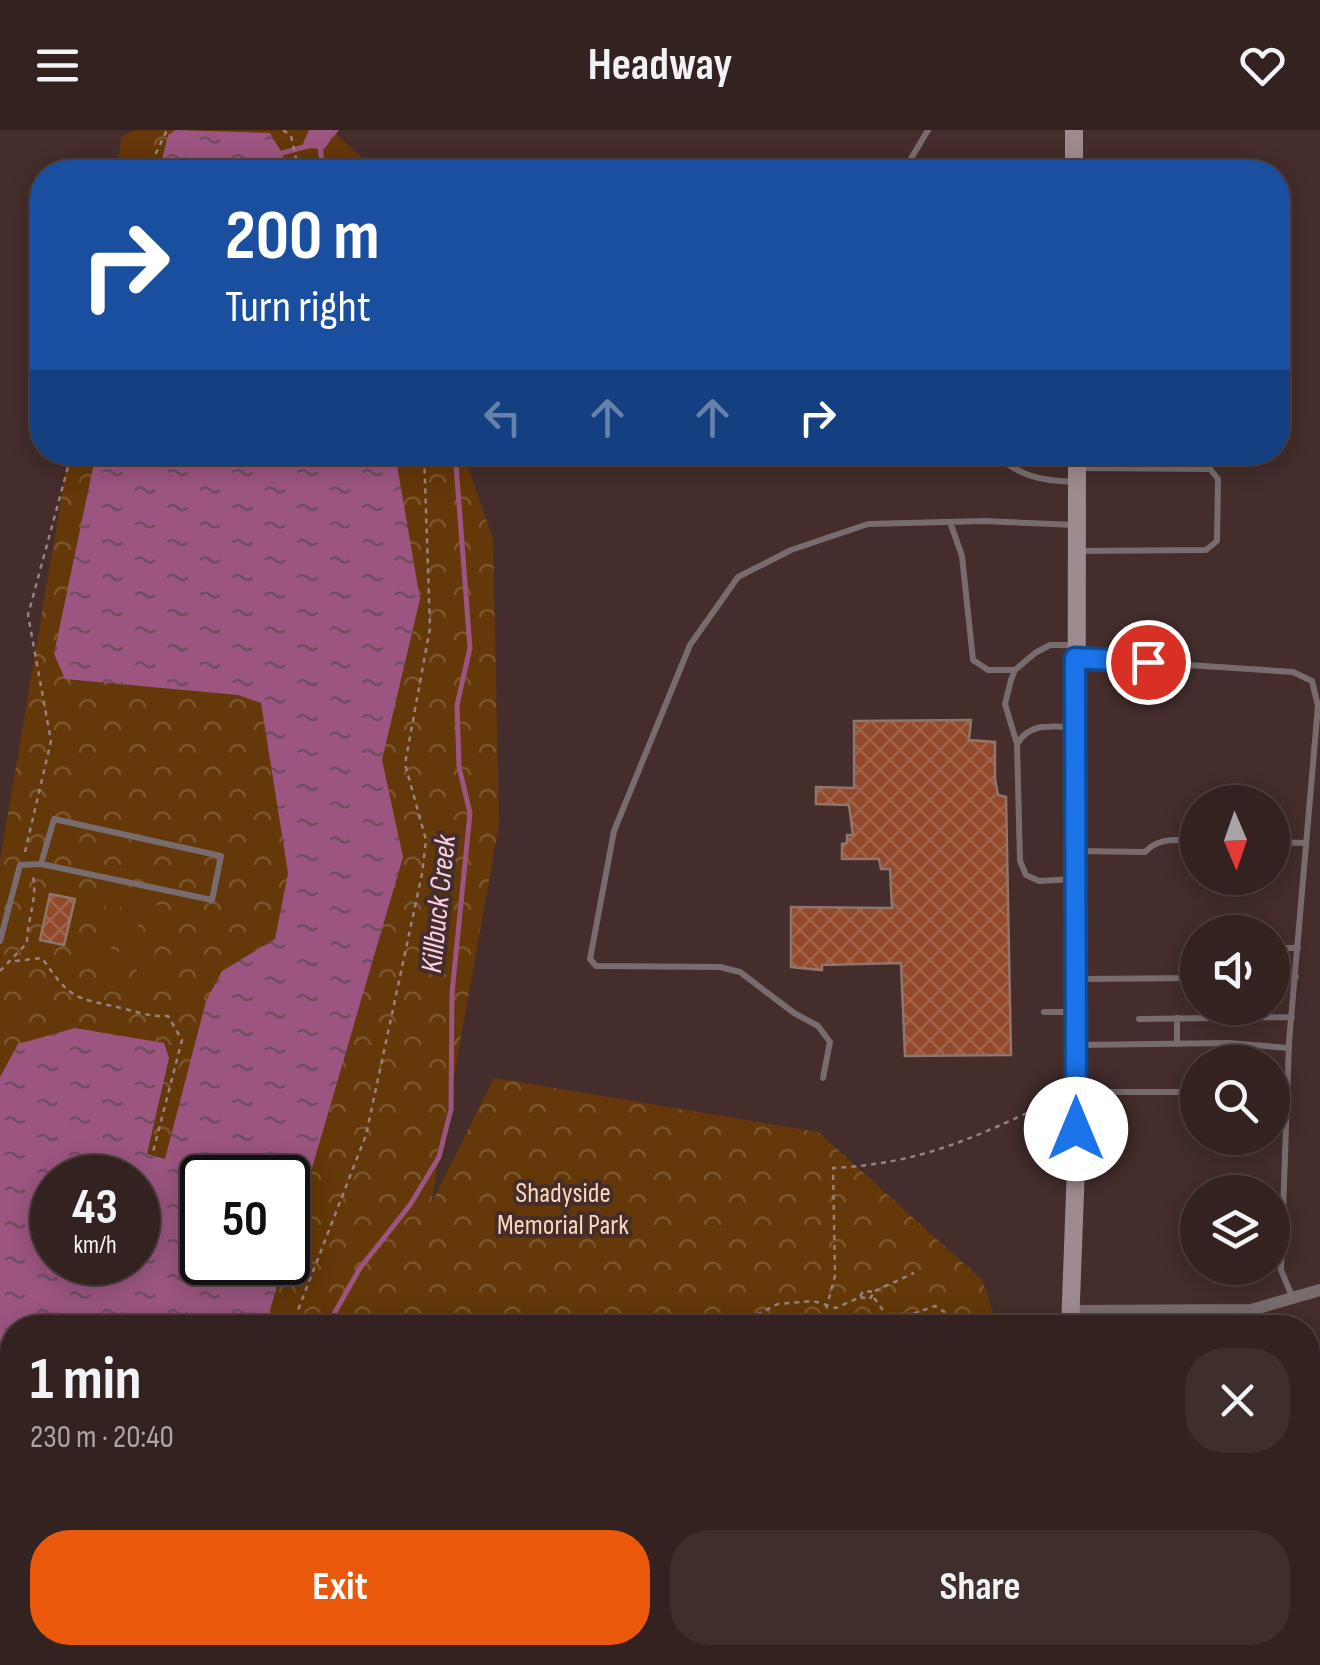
<!DOCTYPE html>
<meta charset="utf-8">
<style>
:root{--surface:#332220;--page:#3e2f2d;--text:#f1f3f6;--muted:#a9a4a5;--line:#4e3f3e;--accent:#ea580c}
body{margin:0;font-family:"Sofia Sans Condensed",sans-serif;background:var(--page);color:var(--text);height:100vh;display:flex;flex-direction:column;font-size:38px;white-space:nowrap}
*{box-sizing:border-box;margin:0}
p{font-size:32px;color:var(--muted)}
.icon{flex:none;width:55px;height:55px;fill:none;stroke:currentColor;stroke-width:2;stroke-linecap:round;stroke-linejoin:round}
.map{position:relative;flex:1;overflow:hidden}
.sheet{position:absolute;left:0px;top:1185px;width:1320px;height:350px;display:flex;flex-direction:column;background:var(--surface);border-radius:40px 40px 0 0;box-shadow:0 5px 25px #0003,0 0 0 2px var(--line)}
.sheet>*{flex:none}
.guide{position:absolute;left:30px;top:30px;width:1260px;height:305px;border-radius:40px;box-shadow:0 5px 25px #0003,0 0 0 2px var(--line);background:#1a4fa0;color:#fff;overflow:hidden}
.needle{width:65px;rotate:178deg}
.buttons{position:absolute;left:1180px;top:655px;display:grid;gap:20px}
.buttons a{display:grid;place-items:center;width:110px;height:110px;border-radius:50%;background:var(--surface);box-shadow:0 5px 25px #0003,0 0 0 2px var(--line);font-size:50px}
.speed{position:absolute;left:30px;top:1025px;display:flex;gap:20px;font-size:50px;font-weight:700;text-align:center}
.speed>*{display:grid;place-content:center;width:130px;height:130px;border-radius:50%;background:var(--surface);box-shadow:0 5px 25px #0003,0 0 0 2px var(--line);line-height:1}
.speed small{font-size:25px;font-weight:400}
.speed .limit{border:5px solid #111;border-radius:15px;background:#fff;color:#111}
.pin{position:absolute;display:grid;place-items:center;width:85px;height:85px;color:#fff;margin:-42px;border:5px solid #fff;border-radius:50%;box-shadow:0 2px 10px #0007}
.me{position:absolute;width:110px;margin:-55px;rotate:0deg;stroke-linejoin:round;filter:drop-shadow(0 0 8px #0008)}
.turn{display:flex;align-items:center;gap:35px;height:210px;padding:0 30px;font-size:45px}
.turn .icon{width:130px;height:130px;stroke-width:2.5}
.turn b{display:block;font-size:70px;line-height:85px}
.lanes{display:flex;align-items:center;height:95px;padding:0 30px;background:#0003;justify-content:center;gap:50px;direction:ltr}
.lanes .off{opacity:.35}
.round{display:grid;place-items:center;flex:none;width:105px;height:105px;border-radius:40px;background:var(--page)}
.head{display:flex;align-items:center;justify-content:space-between;height:170px;padding:0 30px}
h1{font-size:60px;font-weight:700;line-height:75px}
.primary-button{display:flex;gap:20px;margin-top:auto;padding:20px 30px}
.primary-button a{flex:1;height:115px;border-radius:40px;background:var(--accent);color:#fff;font-size:40px;font-weight:700;line-height:115px;text-align:center}
.primary-button a+a{background:var(--page);color:var(--text)}
header{display:flex;justify-content:space-between;align-items:center;height:130px;padding:0 30px;background:var(--surface);font-size:45px;font-weight:700}
.map>svg:first-child{display:block}
.park{fill:url(#park-crowns);fill-rule:evenodd}
.garden{fill:#643808}
.water{fill:url(#water-ripples);fill-rule:evenodd}
.lines{fill:none;stroke-linecap:round;stroke-linejoin:round}
.stream{stroke:#9b5580;stroke-width:5}
.building{fill:url(#building-cross-hatch);stroke:#8f766d;stroke-width:2.5}
.path{stroke:#968281;stroke-width:2.5;stroke-dasharray:5 5;stroke-linecap:butt}
.lane{stroke:#786c6f;stroke-width:6}
.street{stroke:#786c6f;stroke-width:12}
.secondary{stroke:#9e8b90;stroke-width:18}
.route-casing{stroke:#114b97;stroke-width:25}
.route{stroke:#1a73e8;stroke-width:18}
.labels{text-anchor:middle;dominant-baseline:central;stroke-width:8;stroke-linejoin:round;paint-order:stroke}
.park-label{font-size:28px;fill:#fbd7bb;stroke:#442d2b}
.water-label{font-size:30px;font-style:italic;fill:#f9d0e7;stroke:#442d2b}
</style>
<header><svg class="icon" aria-label="menu" viewBox="0 0 24 24"><path d="M4 6h16M4 12h16M4 18h16"/></svg>Headway<svg class="icon" aria-label="heart" viewBox="0 0 24 24"><path d="M12 20l-8-8c-3-5 5-10 8-4 3-6 11-1 8 4z"/></svg></header>
<div class="map">
<svg width="1320" height="1535" viewBox="0 0 1320 1535">
<defs>
<pattern id="park-crowns" width="20" height="18" patternUnits="userSpaceOnUse" patternTransform="scale(2.5)"><rect width="20" height="18" fill="#643808"/><path d="M2 6a3 3 0 1 1 6 0M12 15a3 3 0 1 1 6 0" fill="none" stroke="#7b552c"/></pattern>
<pattern id="water-ripples" width="26" height="14" patternUnits="userSpaceOnUse" patternTransform="scale(2.5)"><rect width="26" height="14" fill="#9b5580"/><path d="M2 4q2-2 4 0t4 0M15 11q2-2 4 0t4 0" fill="none" stroke="#704d61"/></pattern>
<pattern id="building-cross-hatch" width="8" height="8" patternUnits="userSpaceOnUse" patternTransform="scale(2.5)"><rect width="8" height="8" fill="#92492c"/><path d="M0 0l8 8M0 8l8-8" fill="none" stroke="#a2644b"/></pattern>
</defs>
<rect width="100%" height="100%" fill="#442d2b"/>
<path class="park" d="M135,0H332L362,28L367,42H116L122,6Z
M69,323H463L493,409L499,695L431,1074L494,948L818,1002L982,1150L998,1197L12,1198V1522H849V1535H0V731ZM52,1048H138V1132H52ZM202,1048H288V1132H202Z"/>
<path class="garden" d="M108,766L122,769L115,799L101,796Z
M130,771L143,773L136,804L123,801Z
M151,774L165,777L158,809L144,806Z
M99,810L112,813L106,843L93,840Z
M120,815L134,818L127,848L114,845Z
M141,820L155,822L148,852L135,849Z"/>
<path class="water" d="M175,0L270,3L282,23L287,42H159L168,5Z
M309,0H339L324,19L301,18Z
M96,323H395L420,469L382,630L403,727L288,1120V1048H202V1132L284,1133L265,1197L12,1198V1522L234,1523V1535H0V947L18,914L75,898L164,913L169,928L147,1024L165,1029L206,871L222,841L275,809L288,743L261,573L238,565L65,549L54,524ZM52,1048H138V1132H52Z"/>
<g class="lines">
<path class="stream" d="M320,16L323,42
M282,23L308,16
M326,1198L360,1138L410,1075L439,1027L451,979L452,863L470,683L459,637L457,575L470,518L455,322
M301,1535L302,1522"/>
</g>
<path class="building" d="M971,590L969,610L995,612V649L998,665L1006,667L1011,925L905,926L901,833L822,835V840L791,837V777L892,778L890,739H881L879,729H842V714L847,713V705H853L849,675L816,674V657L854,658V591Z
M50,764L75,769L64,815L40,810Z"/>
<g class="lines">
<path class="path" d="M283,0L291,6L299,42
M147,42L167,0
M25,722L51,611L28,485L72,322
M15,831L42,828C71,870 73,867 121,878C138,882 150,887 168,886L182,910L153,1022
M0,841L27,813C27,789 38,768 33,747
M875,1161L914,1143
M874,1168L896,1198
M889,1184H911
M291,1198L366,1005L422,744L426,710L405,634L430,498L424,322
M730,1198L778,1174L813,1171L836,1178L860,1167L863,1161L874,1162L870,1169L860,1167
M821,1198L835,1146L833,1038C916,1034 970,1010 1044,975
M900,1198L912,1184L935,1176L970,1198
M247,1522V1535
M454,1522L469,1535
M660,1522L665,1535
M763,1522L769,1535
M633,1535L634,1522"/>
<path class="lane" d="M903,42L928,0
M991,322C1020,346 1039,351 1076,352
M950,392L962,426L973,530L988,540H1015
M1077,421L1206,420L1217,411L1218,349L1210,339L1082,338
M1081,528L1293,542L1312,551L1318,576L1289,912L1281,1140L1292,1166
M1018,613C1030,592 1052,597 1073,597
M1272,712L1305,713
M1078,721L1145,722C1159,707 1178,709 1198,712
M1073,749L1039,751L1026,745L1020,731L1017,614L1005,574L1011,550L1015,540L1035,523L1050,515H1075
M0,811L20,735L41,734L212,770L221,726L54,689L41,734
M1272,818H1298
M1272,848L1296,847
M1079,849L1198,848
M1044,882H1074
M1139,889L1292,887
M1177,914V888
M1077,915L1229,913L1289,918
M823,948L830,912L818,896L794,883L740,842L720,837L596,836L590,829L614,701L690,515L738,447L791,420L868,394L984,391L1075,395
M1079,962H1198
M1272,966L1288,967
M533,1522L534,1535
M1074,1531L1152,1532L1251,1522
M595,1535L619,1533
M886,1535V1522"/>
<path class="street" d="M1070,1181L1251,1180L1320,1160"/>
<path class="secondary" d="M1074,42V0
M1070,1198L1076,1036L1077,322
M1072,1535V1522"/>
</g>
<g class="lines">
<defs>
<path id="route" d="M1076,999L1075,528L1148,532"/>
</defs>
<use href="#route" class="route-casing"/>
<use href="#route" class="route"/>
</g>
<g class="labels">
<g class="park-label">
<text x="563" y="1063">Shadyside<tspan x="563" dy="32">Memorial Park</tspan></text>
</g>
<g class="water-label">
<text transform="translate(439 774) rotate(-84)">Killbuck Creek</text>
</g>
</g>
</svg>
<div class="buttons">
<a><svg class="needle" viewBox="-14 -14 28 28"><path d="M0-13l5 13h-10z" fill="#e53935"/><path d="M0 13l5-13h-10z" fill="#a9a4a5"/></svg></a>
<a><svg class="icon" aria-label="sound" viewBox="0 0 24 24"><path d="M4 9h4l5-4v14l-5-4H4zM17 9q2 3 0 6"/></svg></a>
<a><svg class="icon" aria-label="search" viewBox="0 0 24 24"><circle cx="10" cy="10" r="6"/><path d="M15 15l6 6"/></svg></a>
<a><svg class="icon" aria-label="layers" viewBox="0 0 24 24"><path d="M12 4l9 5-9 5-9-5zM3 14l9 5 9-5"/></svg></a>
</div>
<div class="speed"><div>43<small>km/h</small></div><div class="limit">50</div></div>
<div class="pin" style="left:1148px;top:532px;background:#d93025"><svg class="icon" aria-label="arrive" viewBox="0 0 24 24"><path d="M6 21V4h12l-3 4 3 4H6"/></svg></div>
<svg class="me" style="left:1076px;top:999px" viewBox="-20 -20 40 40"><circle r="19" fill="#fff"/><path d="M0-13L10 11 0 6-10 11z" fill="#1a73e8"/></svg>
<div class="guide">
<div class="turn"><svg class="icon" aria-label="right" viewBox="0 0 24 24"><path d="M7 20v-9h11M14 6l5 5-5 5"/></svg><div><b>200 m</b>Turn right</div></div>
<div class="lanes"><svg class="icon off" aria-label="left" viewBox="0 0 24 24"><path d="M17 20v-9H6M10 6l-5 5 5 5"/></svg><svg class="icon off" aria-label="ahead" viewBox="0 0 24 24"><path d="M12 20V5M6 11l6-6 6 6"/></svg><svg class="icon off" aria-label="ahead" viewBox="0 0 24 24"><path d="M12 20V5M6 11l6-6 6 6"/></svg><svg class="icon" aria-label="right" viewBox="0 0 24 24"><path d="M7 20v-9h11M14 6l5 5-5 5"/></svg></div>
</div>
<section class="sheet">
<div class="head"><div><h1>1 min</h1><p>230 m · 20:40</p></div><a class="round"><svg class="icon" aria-label="close" viewBox="0 0 24 24"><path d="M6 6l12 12M18 6L6 18"/></svg></a></div>
<div class="primary-button"><a>Exit</a><a>Share</a></div>
</section>
</div>
